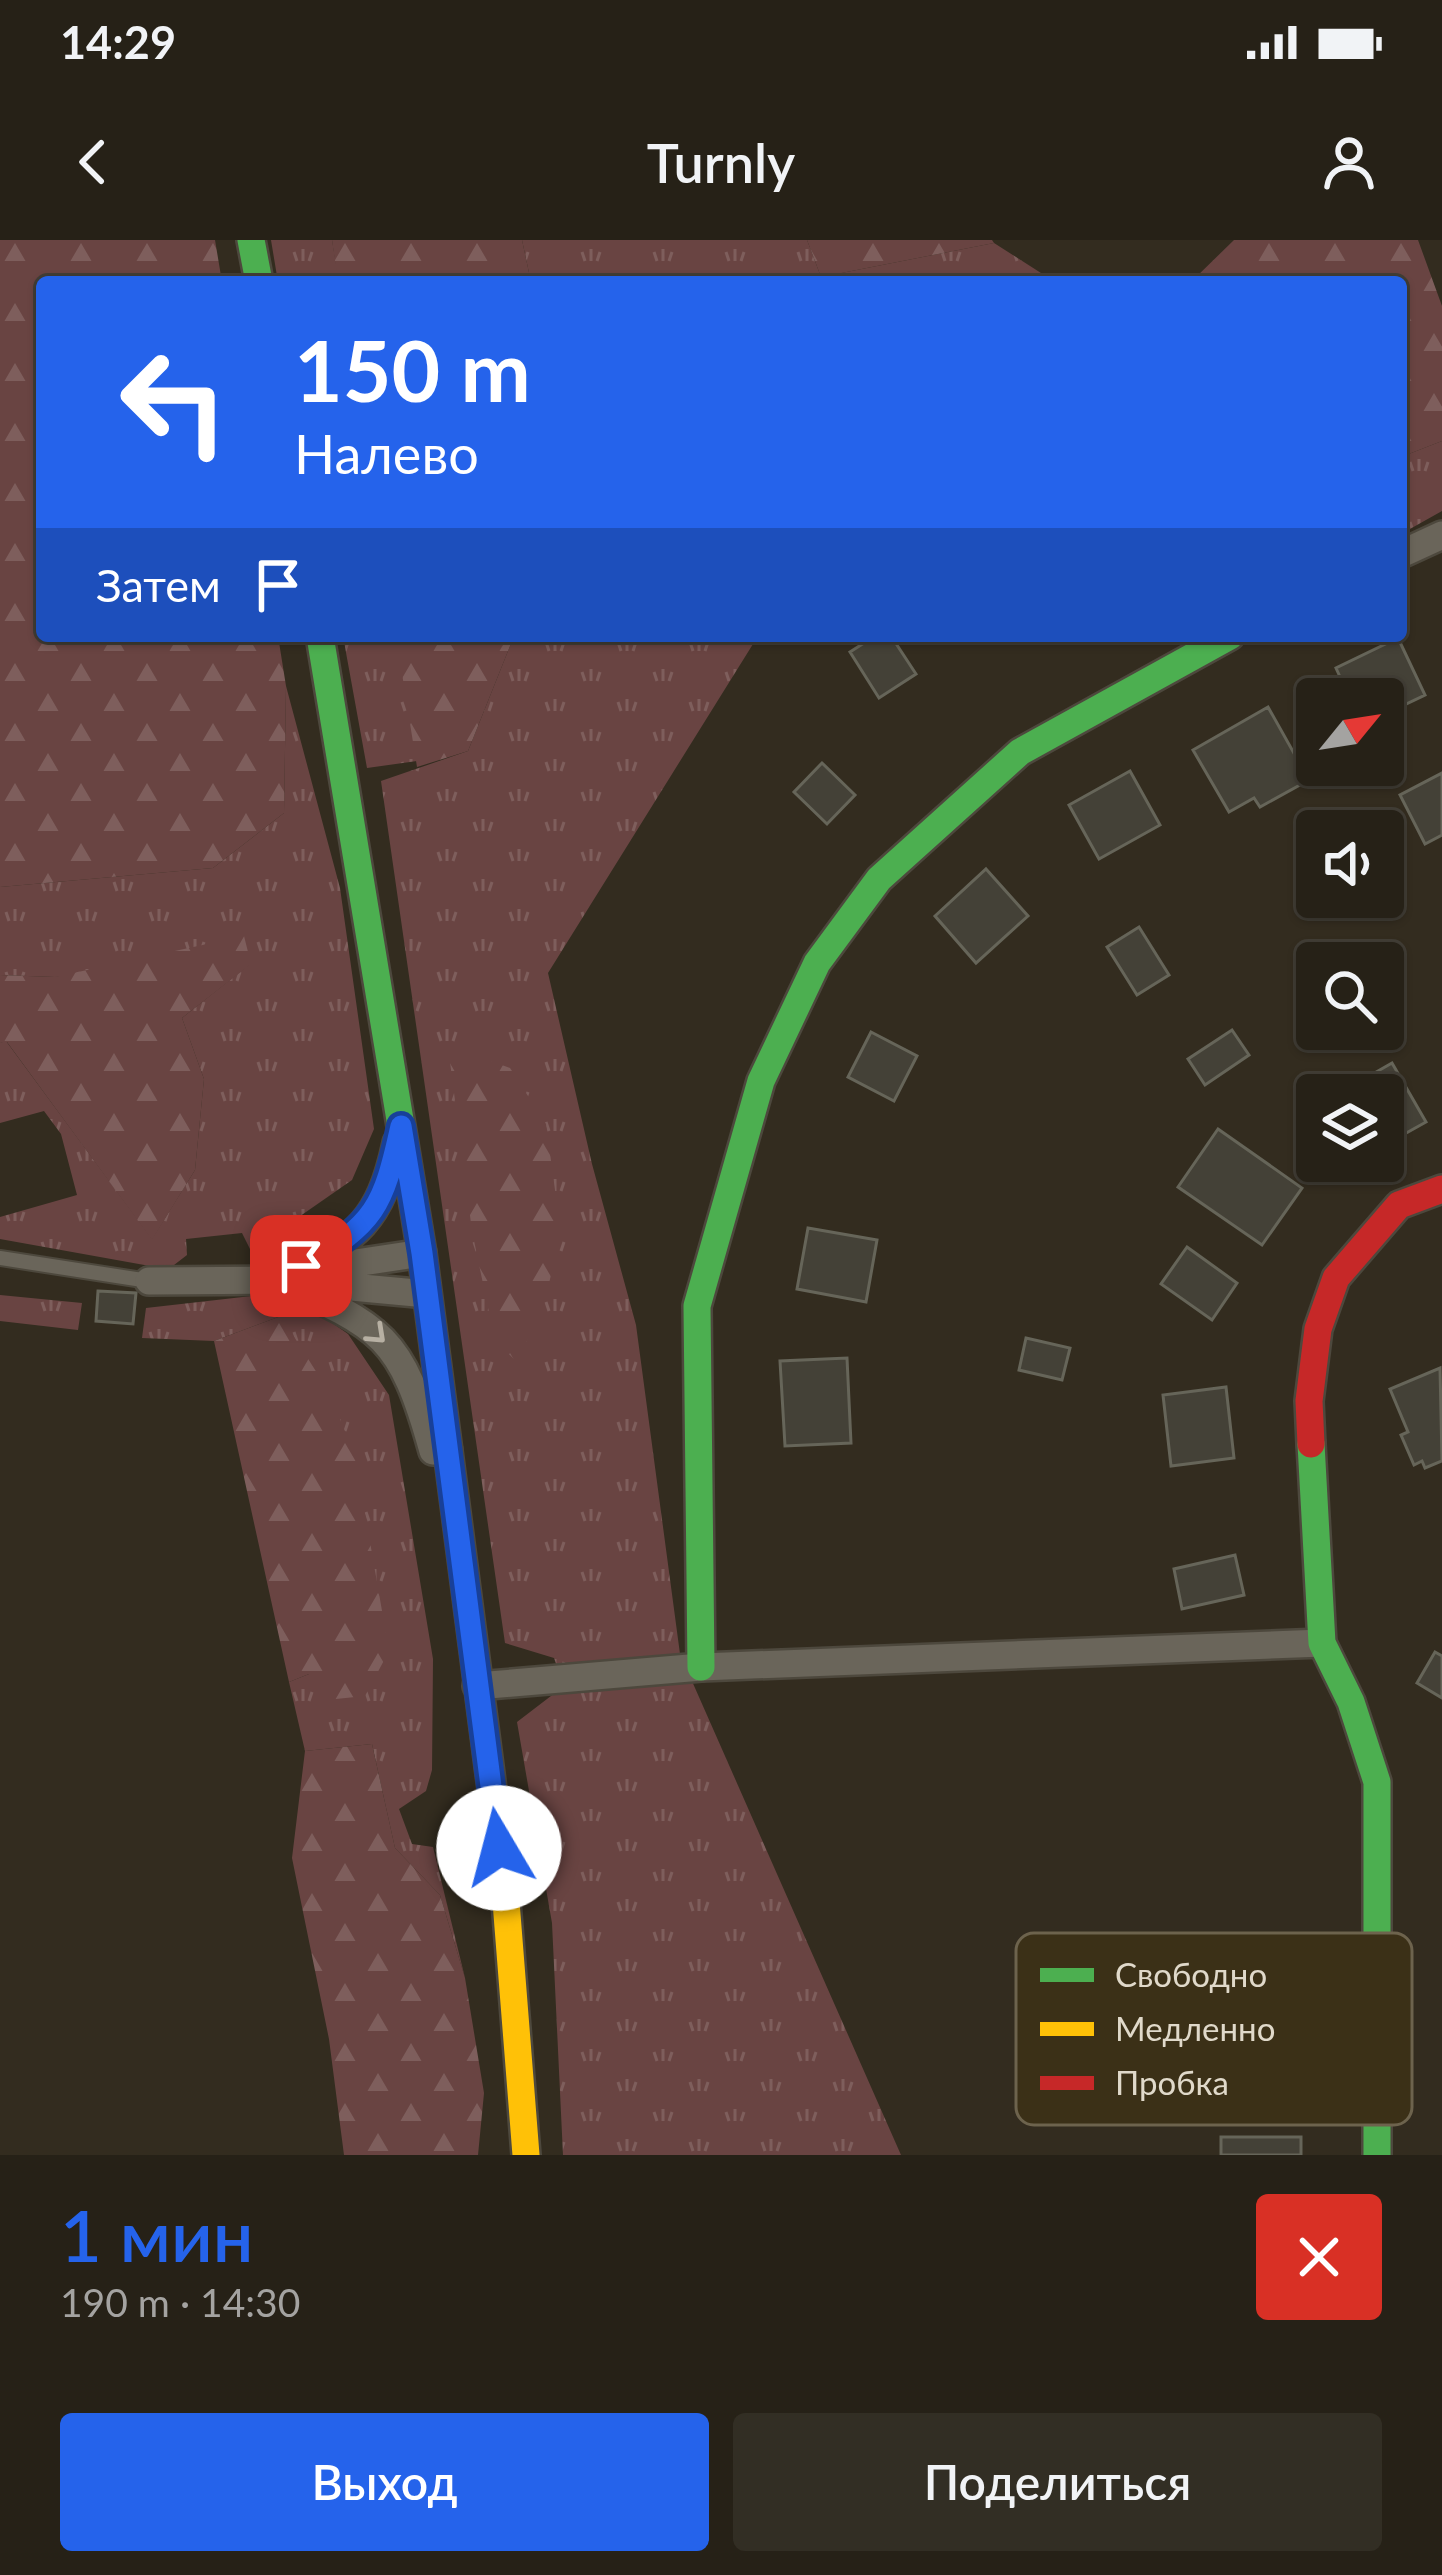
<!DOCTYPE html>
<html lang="ru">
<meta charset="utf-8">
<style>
:root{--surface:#262117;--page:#322e24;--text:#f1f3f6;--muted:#a4a3a1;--line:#423e36;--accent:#2563eb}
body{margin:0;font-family:Lato,sans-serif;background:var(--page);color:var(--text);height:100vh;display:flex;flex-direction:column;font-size:45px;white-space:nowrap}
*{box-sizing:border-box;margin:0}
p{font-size:39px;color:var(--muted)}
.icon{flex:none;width:66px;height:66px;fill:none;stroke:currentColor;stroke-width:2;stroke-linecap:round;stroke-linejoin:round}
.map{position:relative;height:1915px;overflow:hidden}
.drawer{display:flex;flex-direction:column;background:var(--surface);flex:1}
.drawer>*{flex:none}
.guide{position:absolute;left:36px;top:36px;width:1371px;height:366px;border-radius:12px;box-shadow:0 3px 9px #0004,0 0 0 3px var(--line);background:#2563eb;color:#fff;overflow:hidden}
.needle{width:78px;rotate:60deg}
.controls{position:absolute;left:1296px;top:438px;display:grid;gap:24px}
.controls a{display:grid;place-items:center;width:108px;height:108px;border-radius:12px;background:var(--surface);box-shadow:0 3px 9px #0004,0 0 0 3px var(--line);font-size:60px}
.pin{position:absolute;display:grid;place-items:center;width:102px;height:102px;color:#fff;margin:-51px;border-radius:24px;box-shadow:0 6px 18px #0006}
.me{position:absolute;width:132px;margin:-66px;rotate:352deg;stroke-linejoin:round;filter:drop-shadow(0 0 9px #0008)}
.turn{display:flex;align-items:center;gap:42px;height:252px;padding:0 60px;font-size:54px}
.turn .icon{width:156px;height:156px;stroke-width:2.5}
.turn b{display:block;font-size:84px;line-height:102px}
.then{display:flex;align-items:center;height:114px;padding:0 60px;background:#0003;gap:24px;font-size:45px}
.round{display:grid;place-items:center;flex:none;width:126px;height:126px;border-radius:12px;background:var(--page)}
.headline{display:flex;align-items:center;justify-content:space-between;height:204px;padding:0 60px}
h1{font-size:72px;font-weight:600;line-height:90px;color:var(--accent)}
.primary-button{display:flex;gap:24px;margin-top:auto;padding:24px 60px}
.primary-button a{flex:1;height:138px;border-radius:12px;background:var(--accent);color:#fff;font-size:48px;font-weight:600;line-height:138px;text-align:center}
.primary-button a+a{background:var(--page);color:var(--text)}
.status{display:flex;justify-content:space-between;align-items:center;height:84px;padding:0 60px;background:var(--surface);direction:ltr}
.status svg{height:33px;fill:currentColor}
header{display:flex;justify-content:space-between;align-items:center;height:156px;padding:0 60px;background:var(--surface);font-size:54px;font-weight:600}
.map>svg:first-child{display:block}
.grass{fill:url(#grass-tufts)}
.forest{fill:url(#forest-firs)}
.building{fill:#444137;stroke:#666559;stroke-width:3}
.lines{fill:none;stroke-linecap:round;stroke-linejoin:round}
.lane-casing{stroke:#4d483d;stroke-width:18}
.street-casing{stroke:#4d483d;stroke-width:32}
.fast-casing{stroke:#4d483d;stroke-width:32}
.slow-casing{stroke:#4d483d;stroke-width:32}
.jam-casing{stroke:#4d483d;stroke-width:32}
.lane{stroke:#6a655a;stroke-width:14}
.street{stroke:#6a655a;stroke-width:27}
.fast{stroke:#4caf50;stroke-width:27}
.slow{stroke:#ffc107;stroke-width:27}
.jam{stroke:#c62828;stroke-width:27}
.oneway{stroke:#b7b0a3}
.route-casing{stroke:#184099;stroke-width:30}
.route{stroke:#2563eb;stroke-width:21}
.key{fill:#3b3017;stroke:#6d634d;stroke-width:3}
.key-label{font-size:33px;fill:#e0d9ca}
</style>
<div class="status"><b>14:29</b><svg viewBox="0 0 49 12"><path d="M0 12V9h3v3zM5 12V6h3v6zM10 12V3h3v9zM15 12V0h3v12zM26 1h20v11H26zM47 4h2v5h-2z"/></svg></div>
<header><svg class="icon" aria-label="back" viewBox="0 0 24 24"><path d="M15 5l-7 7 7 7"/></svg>Turnly<svg class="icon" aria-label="person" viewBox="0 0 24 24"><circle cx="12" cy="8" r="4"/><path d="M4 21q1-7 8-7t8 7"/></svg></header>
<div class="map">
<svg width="1442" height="1915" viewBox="0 0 1442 1915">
<defs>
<pattern id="grass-tufts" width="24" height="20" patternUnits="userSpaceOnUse" patternTransform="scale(3)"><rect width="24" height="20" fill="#694442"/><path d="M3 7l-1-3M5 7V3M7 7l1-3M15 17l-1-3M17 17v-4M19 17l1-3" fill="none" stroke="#7e5e5c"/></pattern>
<pattern id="forest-firs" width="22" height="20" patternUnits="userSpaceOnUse" patternTransform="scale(3)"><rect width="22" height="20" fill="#694442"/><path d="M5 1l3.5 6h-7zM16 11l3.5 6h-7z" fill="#7e5e5c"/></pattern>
</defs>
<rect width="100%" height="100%" fill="#332c1f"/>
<path class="grass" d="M271,0H332L339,42H278Z
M522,0H807L821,37L994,3L1055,42H531Z
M1442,201V271L1401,294V217Z
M343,396H397L417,521L367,528Z
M514,396H758L548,733L592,924L636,1085L680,1414L901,1915H563L552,1683L517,1482L564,1446L554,1418L505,1403L381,541L468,511Z
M286,446L340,648L374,889L352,940L283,988L269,1014L251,1011L242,993L186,999L187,1015L174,1025L150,1026L0,999V977L77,955L61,894L44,871L0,883V803L6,801L152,999L195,930L204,839L182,778L250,724L55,737L0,735V647L213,628L284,573Z
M288,1052L348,1094L389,1155L433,1419L432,1530L426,1551L399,1569L412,1604L433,1607L465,1738L440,1655L395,1608L372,1504L305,1511L289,1442L309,1434L281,1076L214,1101L142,1098L146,1068Z
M0,1055L82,1063L78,1090L0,1081Z"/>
<path class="forest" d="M0,0H215L222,42H42V396H278L286,446L284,573L213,628L0,647Z
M332,0H522L531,42H338Z
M807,0H992L994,3L821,37Z
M1234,0H1418L1442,66V201L1401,217V42H1191Z
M396,396H514L468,511L417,527Z
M244,696L251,724L182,778L204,839L195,930L152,1000L7,802L0,803V735L55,737Z
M477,816L510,828L546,884L561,994L540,1080L515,1120L495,1101L472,991L450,822Z
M281,1076L329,1152L355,1216L389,1411L365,1456L326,1460L309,1434L289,1442L214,1101Z
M372,1504L395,1608L440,1655L465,1738L484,1853L478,1915H344L329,1799L292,1618L305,1511Z"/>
<path class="building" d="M875,396H891L916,434L879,458L850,412Z
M1398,398L1425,455L1383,475V459H1350L1336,428Z
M1268,467L1309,540L1260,567L1254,558L1229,572L1193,510Z
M822,523L855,555L827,584L794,552Z
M1130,531L1160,585L1099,619L1069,565Z
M1442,533V595L1425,604L1400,555Z
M986,629L1028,676L976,723L935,676Z
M1139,687L1169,735L1137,755L1107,707Z
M1232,790L1249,815L1205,845L1188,819Z
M871,792L917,816L894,861L848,837Z
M1392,823L1426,882L1383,906V855H1336Z
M1218,889L1302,948L1262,1005L1178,947Z
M808,988L877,1000L866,1062L797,1049Z
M1187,1007L1237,1043L1212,1080L1161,1044Z
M98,1051L136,1053L133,1084L96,1081Z
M1026,1098L1070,1108L1062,1140L1019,1130Z
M847,1118L851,1203L785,1206L780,1121Z
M1440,1128L1442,1221L1425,1228L1422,1221L1414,1225L1401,1195L1408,1192L1390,1149Z
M1226,1147L1234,1218L1171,1226L1163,1155Z
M1235,1315L1244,1355L1182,1369L1174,1329Z
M1435,1412L1442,1416V1458L1417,1443Z
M1221,1897H1301V1915H1221Z"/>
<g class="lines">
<defs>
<path id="lane" d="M0,1018L149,1041"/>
<path id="street" d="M1401,314L1442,295
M309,1030L422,1013
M276,1040C382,1087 401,1095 433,1211
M276,1040C351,998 378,992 397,903
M149,1041L276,1040L427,1054
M477,1446L701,1427L1322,1403"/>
<path id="fast" d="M251,0L259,42
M320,396L422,1013L448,1211
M1311,1204L1322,1403L1351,1462L1377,1542V1915
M701,1427L697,1066L761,841L817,723L879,639L1020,512L1230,396"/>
<path id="slow" d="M448,1211L505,1649L526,1915"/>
<path id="jam" d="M1311,1204L1309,1161L1318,1089L1336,1038L1399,965L1442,949"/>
</defs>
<use href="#lane" class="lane-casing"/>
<use href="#street" class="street-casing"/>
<use href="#fast" class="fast-casing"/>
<use href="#slow" class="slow-casing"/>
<use href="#jam" class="jam-casing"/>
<use href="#lane" class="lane"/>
<use href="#street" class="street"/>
<use href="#fast" class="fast"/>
<use href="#slow" class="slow"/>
<use href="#jam" class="jam"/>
</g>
<defs><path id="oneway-chevron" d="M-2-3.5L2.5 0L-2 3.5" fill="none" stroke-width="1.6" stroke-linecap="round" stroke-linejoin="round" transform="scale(3)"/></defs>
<use class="oneway" href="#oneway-chevron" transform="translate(377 1095) rotate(43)"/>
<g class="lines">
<defs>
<path id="route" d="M301,1026C376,984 383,967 401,886L422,1013L499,1608"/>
</defs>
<use href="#route" class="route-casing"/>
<use href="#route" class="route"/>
</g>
<rect x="1016" y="1693" width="396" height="192" rx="18" class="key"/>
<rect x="1040" y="1728" width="54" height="14" fill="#4caf50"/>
<rect x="1040" y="1782" width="54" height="14" fill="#ffc107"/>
<rect x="1040" y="1836" width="54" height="14" fill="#c62828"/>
<g class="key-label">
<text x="1115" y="1747">Свободно</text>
<text x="1115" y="1801">Медленно</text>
<text x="1115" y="1855">Пробка</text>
</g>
</svg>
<div class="controls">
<a><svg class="needle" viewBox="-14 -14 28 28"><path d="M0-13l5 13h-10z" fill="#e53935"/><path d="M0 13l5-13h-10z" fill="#a4a3a1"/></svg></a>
<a><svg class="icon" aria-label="sound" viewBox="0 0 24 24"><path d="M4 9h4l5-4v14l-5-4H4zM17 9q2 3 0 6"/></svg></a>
<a><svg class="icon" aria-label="search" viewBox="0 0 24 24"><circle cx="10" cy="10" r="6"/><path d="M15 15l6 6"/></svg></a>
<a><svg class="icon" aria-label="layers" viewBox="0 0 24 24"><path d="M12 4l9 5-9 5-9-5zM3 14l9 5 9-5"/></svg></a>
</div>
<div class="pin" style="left:301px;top:1026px;background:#d93025"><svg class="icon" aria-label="arrive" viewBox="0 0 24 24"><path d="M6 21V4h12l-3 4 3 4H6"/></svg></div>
<svg class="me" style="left:499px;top:1608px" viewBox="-20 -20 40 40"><circle r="19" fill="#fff"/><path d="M0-13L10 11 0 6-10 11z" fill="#2563eb"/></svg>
<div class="guide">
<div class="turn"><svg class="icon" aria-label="left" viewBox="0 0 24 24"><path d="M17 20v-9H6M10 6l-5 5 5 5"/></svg><div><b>150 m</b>Налево</div></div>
<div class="then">Затем<svg class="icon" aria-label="arrive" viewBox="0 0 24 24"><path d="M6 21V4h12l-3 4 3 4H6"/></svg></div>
</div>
</div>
<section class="drawer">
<div class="headline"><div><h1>1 мин</h1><p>190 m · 14:30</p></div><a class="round" style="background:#d93025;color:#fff"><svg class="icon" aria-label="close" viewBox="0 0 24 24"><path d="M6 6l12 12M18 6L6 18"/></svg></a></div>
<div class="primary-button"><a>Выход</a><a>Поделиться</a></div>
</section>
